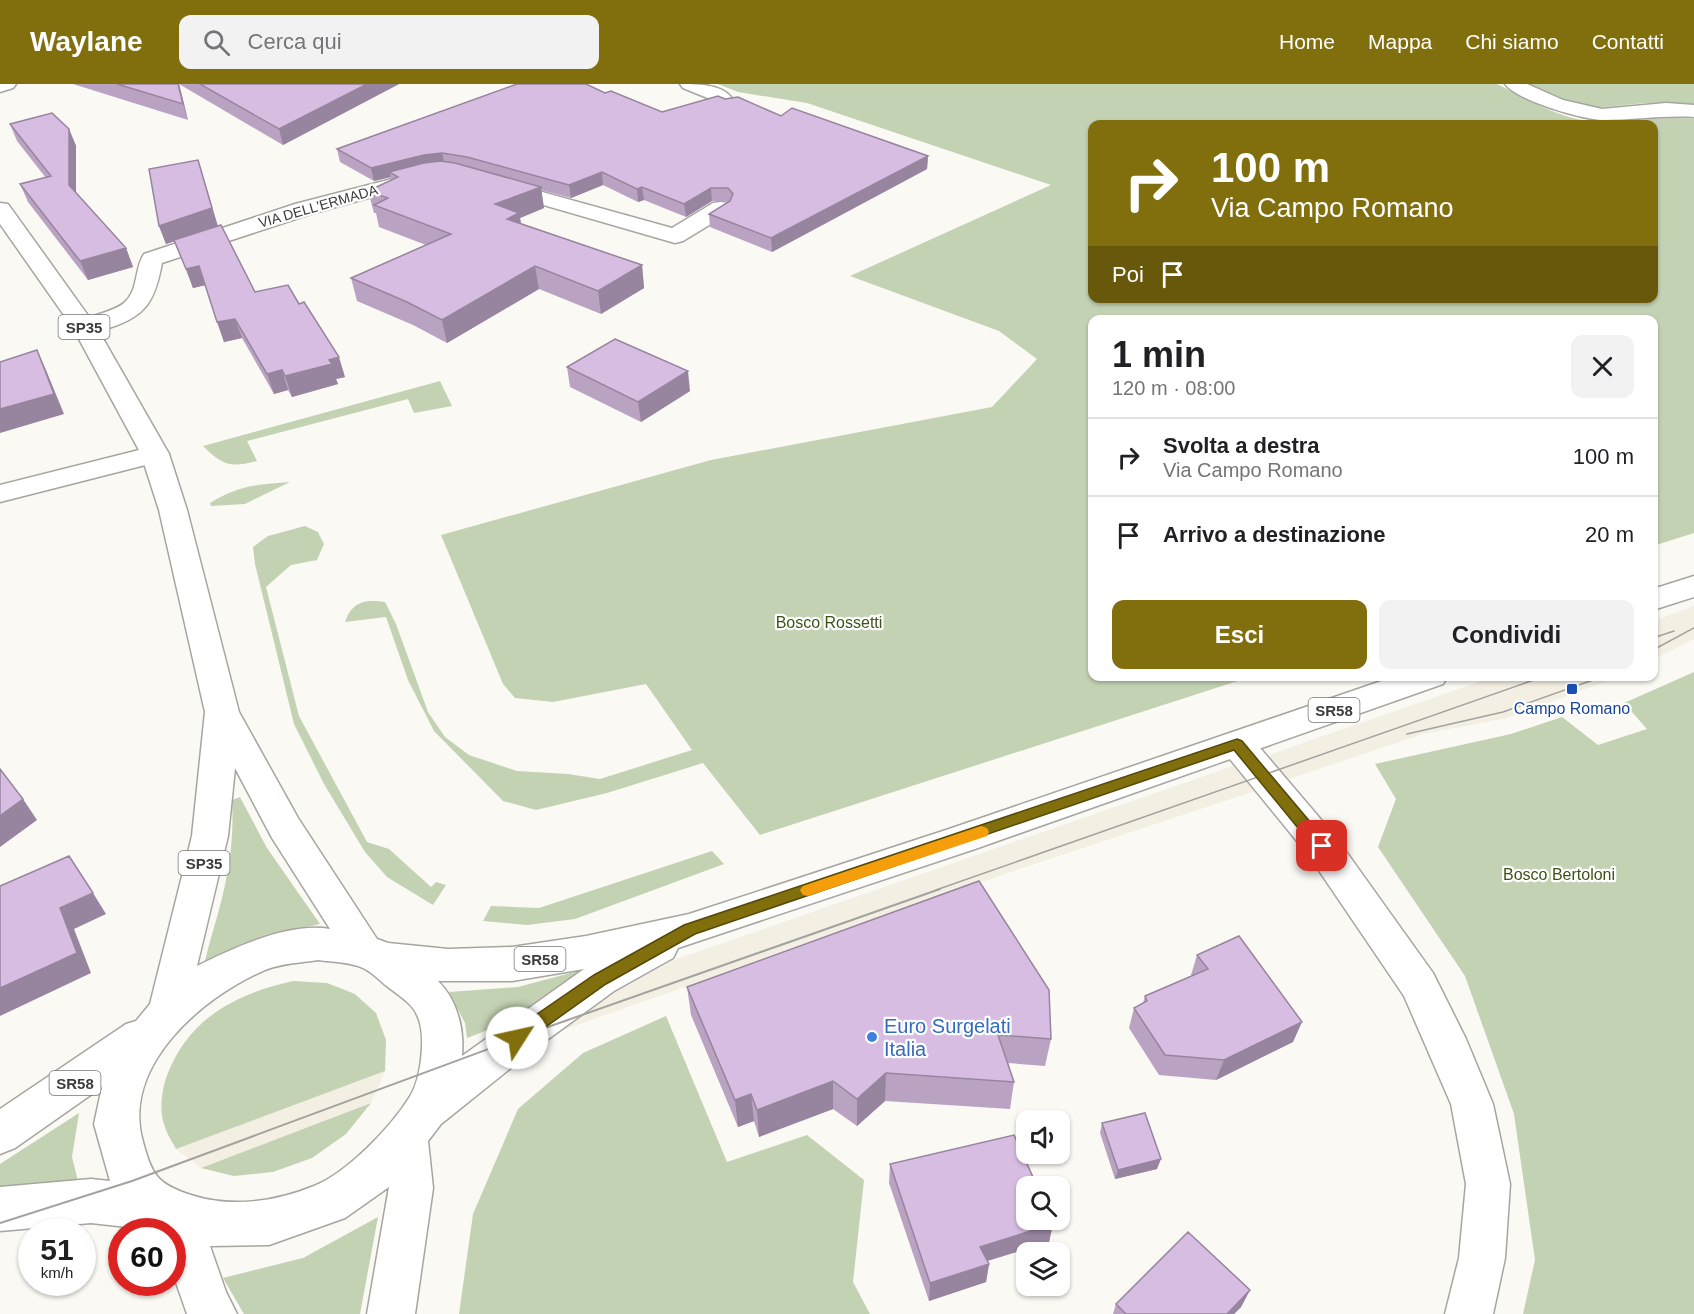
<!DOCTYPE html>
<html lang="it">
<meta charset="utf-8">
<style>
:root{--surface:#fff;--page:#f2f2f2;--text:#202124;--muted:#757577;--line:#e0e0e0;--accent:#816f0e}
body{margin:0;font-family:Helvetica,sans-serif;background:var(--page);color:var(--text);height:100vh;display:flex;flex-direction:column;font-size:22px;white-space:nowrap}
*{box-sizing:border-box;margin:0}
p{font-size:20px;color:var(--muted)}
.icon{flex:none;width:33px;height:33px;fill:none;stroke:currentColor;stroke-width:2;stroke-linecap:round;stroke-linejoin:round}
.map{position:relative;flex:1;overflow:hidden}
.drawer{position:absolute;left:1088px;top:231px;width:570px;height:366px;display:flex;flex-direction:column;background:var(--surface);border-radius:12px;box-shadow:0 2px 4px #0004}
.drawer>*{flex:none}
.hud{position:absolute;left:1088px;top:36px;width:570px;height:183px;border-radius:12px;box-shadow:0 2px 4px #0004;background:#816f0e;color:#fff;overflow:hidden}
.fabs{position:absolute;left:1016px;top:1026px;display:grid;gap:12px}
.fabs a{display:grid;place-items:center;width:54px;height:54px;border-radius:12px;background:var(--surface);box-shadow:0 2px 4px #0004;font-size:30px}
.speed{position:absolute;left:18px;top:1134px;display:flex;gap:12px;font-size:30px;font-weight:700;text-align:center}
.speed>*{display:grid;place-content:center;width:78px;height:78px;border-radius:50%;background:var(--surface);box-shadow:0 2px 4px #0004;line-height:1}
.speed small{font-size:15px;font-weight:400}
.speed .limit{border:9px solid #d22;background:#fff;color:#111}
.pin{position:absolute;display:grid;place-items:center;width:51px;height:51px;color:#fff;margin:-26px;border-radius:12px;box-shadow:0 3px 9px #0006}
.me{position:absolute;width:66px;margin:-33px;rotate:55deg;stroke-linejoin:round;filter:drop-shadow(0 0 4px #0008)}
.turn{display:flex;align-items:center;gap:21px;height:126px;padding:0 24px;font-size:27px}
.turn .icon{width:78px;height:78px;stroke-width:2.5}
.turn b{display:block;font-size:42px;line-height:51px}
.then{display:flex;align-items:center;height:57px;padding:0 24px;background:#0003;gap:12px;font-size:22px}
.round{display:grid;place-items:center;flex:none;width:63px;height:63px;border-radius:12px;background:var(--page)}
.headline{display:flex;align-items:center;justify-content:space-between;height:102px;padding:0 24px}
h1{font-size:36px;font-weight:700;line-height:45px}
.primary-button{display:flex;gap:12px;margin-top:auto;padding:12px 24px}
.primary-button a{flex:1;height:69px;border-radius:12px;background:var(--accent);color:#fff;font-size:24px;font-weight:700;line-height:69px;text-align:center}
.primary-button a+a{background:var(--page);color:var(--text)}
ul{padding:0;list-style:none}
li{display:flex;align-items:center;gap:18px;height:78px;padding:0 24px;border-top:2px solid var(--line)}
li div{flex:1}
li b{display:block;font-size:22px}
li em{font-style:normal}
header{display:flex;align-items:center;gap:36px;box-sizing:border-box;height:84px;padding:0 30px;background:var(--accent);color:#fff}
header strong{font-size:28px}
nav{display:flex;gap:33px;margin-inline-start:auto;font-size:21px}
.search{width:420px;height:54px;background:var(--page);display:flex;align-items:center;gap:15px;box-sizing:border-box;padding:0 21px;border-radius:12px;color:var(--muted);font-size:22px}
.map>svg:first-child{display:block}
.built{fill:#f3efe3}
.green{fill:#c4d2b4;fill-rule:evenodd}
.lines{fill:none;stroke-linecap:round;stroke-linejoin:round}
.street-casing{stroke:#a6a5a0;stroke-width:3}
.primary-casing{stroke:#a6a5a0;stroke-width:3}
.street{fill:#fff;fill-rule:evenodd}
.primary{fill:#fff;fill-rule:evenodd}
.tram-far1{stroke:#a3a29e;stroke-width:1.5}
.tram{stroke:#a3a29e;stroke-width:2}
.wall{fill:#baa3c2}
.shaded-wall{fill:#97849e}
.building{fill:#d8bde2;stroke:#97849e;stroke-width:1.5}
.route{fill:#816f0e;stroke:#544809;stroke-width:1.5}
.slow{fill:#f59e0b}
.transit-dot{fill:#1a4fb4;stroke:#fff;stroke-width:2}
.shop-dot{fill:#3f7fe0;stroke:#fff;stroke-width:2}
.labels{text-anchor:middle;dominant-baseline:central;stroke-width:4.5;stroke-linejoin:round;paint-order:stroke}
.far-street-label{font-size:14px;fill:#3c3c3a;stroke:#fff}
.shield{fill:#fff;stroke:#767675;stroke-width:1.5}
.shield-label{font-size:15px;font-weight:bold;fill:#3c3c3a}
.park-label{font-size:16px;fill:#3c5217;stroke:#fff}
.transit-label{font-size:16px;fill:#164399;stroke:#fff}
.near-shop-label{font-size:20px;fill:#366cbe;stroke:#fff;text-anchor:start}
</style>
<header>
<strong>Waylane</strong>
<div class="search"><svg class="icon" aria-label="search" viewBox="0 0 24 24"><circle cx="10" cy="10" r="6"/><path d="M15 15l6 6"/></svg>Cerca qui</div>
<nav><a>Home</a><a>Mappa</a><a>Chi siamo</a><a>Contatti</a></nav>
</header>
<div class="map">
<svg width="1694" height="1230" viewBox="0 0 1694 1230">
<rect width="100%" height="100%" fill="#faf9f4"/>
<path class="built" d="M1694,522V555L1653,576V537Z
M1493,593H1618L1507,634L1423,650L1286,696L1266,672Z
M1233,682L1255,707L1011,788L557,948L611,910L674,876Z
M385,987L371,1019L201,1084L176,1065Z"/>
<path class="green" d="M718,0H1497C1528,15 1561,36 1596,38C1629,40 1661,31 1694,35V449L1653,462V236H1092V592L1250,593L760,751L703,679L607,709L536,726L503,717L434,647L408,596L386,533L345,538C352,518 364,515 385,518L396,540L428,628L445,653L469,671L517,687L568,690L600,695L692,666L646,600L553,618L515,614L503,600L441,451L711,376L992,323L1037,275L999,247L850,192L1051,101L807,19L738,8ZM1092,40H1653V214H1092Z
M1527,0H1694V23L1645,19L1596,24L1562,16Z
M440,297L452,322L414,329L408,315L247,357L257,377C230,384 222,381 203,362Z
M290,398L245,420L211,422L210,419C238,402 258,400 290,398Z
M305,442L318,448L324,460L317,476L291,481L266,503L299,632L367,758L389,765L431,803L436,798L446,801L433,821L387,793L365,768L324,700L294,640L255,480L253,463L268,452Z
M1694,588V1230H1523L1535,1176L1514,1030L1465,892L1378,763L1396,715L1375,680L1511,650L1562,633L1598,661L1647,645L1624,619Z
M240,713L267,764L320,840L262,854L205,877C210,855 217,835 222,814C230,782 234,749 232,716Z
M712,767L724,780L575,835L527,841L483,837L491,822L539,824Z
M612,878L526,931L467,954L465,939L449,908L518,903Z
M293,897L327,899L355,910L376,929L386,956L385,987L176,1065C172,1057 166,1049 164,1040C159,1026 162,1007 166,994C187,935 235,910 293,897Z
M666,932L727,1078L807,1051L864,1096L853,1198L870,1230H459L473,1130L518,1025L583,969Z
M371,1019L346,1050L312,1074L273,1088L234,1092L201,1084Z
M79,1029L72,1073L78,1097L0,1110V1080Z
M378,1133L360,1230H244L223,1194L303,1174Z"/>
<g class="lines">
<defs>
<path id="street" d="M0,0H16L13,4L0,8Z
M680,0C696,0 721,0 731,13L729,17H715L683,4Z
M1505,0H1527L1563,16L1602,25L1666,19L1694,21V33C1664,31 1635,36 1605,36C1585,37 1516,16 1505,0Z
M411,90L418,92L421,96L418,100L311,130L162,179C155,216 147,232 109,244C98,248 88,252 76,249L73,244C81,232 111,230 124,219C139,206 134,185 144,170L295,120Z
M499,96L672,144L713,119L721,118L729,119L732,124L729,129L683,157L675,159L492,106L489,102L492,98Z
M155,362L165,364L169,370L165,376L0,418V401Z
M1237,648L1249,651L1335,752L1433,889L1466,955L1493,1020L1510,1100L1505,1174L1493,1230H1445L1459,1174L1466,1100L1451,1020L1404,912L1309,772L1225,669L1220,660L1225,651Z"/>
<path id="primary" d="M0,119L8,120L97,244L169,370L187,426L239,628L298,734L377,855L388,859L448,865L512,863L586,852L689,830L949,745L1396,592H1448L1443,600L975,765L678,864L673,874L614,907L532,967L441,1040L428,1057L433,1104L415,1230H367L389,1103L345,1134L269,1161L210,1162L226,1208L237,1230H187L172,1187V1148L91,1139L0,1147V1103L91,1095L110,1097L94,1040L102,1003L15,1064L0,1070V1025L126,940L136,937L150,920L192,752L205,628L159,426L141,370L73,244L0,140ZM235,684L272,754L330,845C288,838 234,864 197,882L228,752ZM318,876C332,878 350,878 363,884C372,888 380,897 388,903C398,911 412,919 417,931C427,950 421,997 409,1014C390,1044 347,1089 314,1102C275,1118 231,1124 191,1111C157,1100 152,1091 143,1058C121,982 202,913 265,886C281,879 301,879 318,876ZM584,885L462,972C464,945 458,917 438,897H512Z
M1694,492V513L1653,526V505Z"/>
</defs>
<use href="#street" class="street-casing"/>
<use href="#primary" class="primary-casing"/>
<use href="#street" class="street"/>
<use href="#primary" class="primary"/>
<path class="tram-far1" d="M1653,554L1674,547
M1653,566L1694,544
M1407,650L1503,628L1604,592
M936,806L1545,592"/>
<path class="tram" d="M0,1139L132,1097L545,944L940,805"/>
</g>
<path class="wall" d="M73,0H179L188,36Z
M179,0H399L283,61Z
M605,9L662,28L725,15L781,32L928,72L927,85L772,168L710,143L709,130L729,117H712L686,133L644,116L638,118L603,101L571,114L541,106L544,124L520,134L521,140L642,181L644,204L601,230L539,205L447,259L413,241L357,217L351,194L426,161L379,143L376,129H374L368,107L391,96V93L374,97L340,78L337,65Z
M10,40L69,45L76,62V109L126,164L133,183L88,196L28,118L20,100L46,94L17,57Z
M198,76L218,142L255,208L345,293L336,295L338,300L292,313L288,306L274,310L242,254L224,258L206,201L193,204L175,157L166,160L159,142Z
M567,283L690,307L641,338L570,303Z
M1197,871L1293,958L1216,996L1159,991L1129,944L1134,924L1143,919L1145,912L1192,892L1191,891Z
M687,903L1051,955L1045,982L1008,979L1014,998L1010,1025L885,1017L857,1042L833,1025L759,1053L754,1037L738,1043L691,931Z
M1102,1039L1157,1085L1115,1095L1100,1049Z
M890,1080L1053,1140L1049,1158L987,1177L989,1180L986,1198L929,1217L889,1099Z
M1250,1206L1241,1223L1234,1230H1113L1116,1220Z"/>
<path class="shaded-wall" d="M178,0H179L188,36L183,20Z
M367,0H399L283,61L279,45Z
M69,45L76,62V119L69,101Z
M442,69L445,82L389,88L391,93L374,97L371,84L424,71Z
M928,72L927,85L772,168L771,154Z
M198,76L218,143L166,160L159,142Z
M602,88L603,101L571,114L569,101Z
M541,103L544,124L520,134L523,151L499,142L495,120Z
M642,103L644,116L638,118L637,105Z
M711,104L712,117L686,133L684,120Z
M126,164L133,183L88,196L80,177Z
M642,181L644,204L601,230L598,207Z
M199,182L206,201L193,204L186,185Z
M535,182L539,205L447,259L442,236Z
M235,235L242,254L224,258L217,238Z
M37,266L46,286L64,330L0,349V325Z
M339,273L345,293L336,295L338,300L292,313L285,292L329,276Z
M282,286L288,306L274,310L267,290Z
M688,287L690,307L641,338L638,318Z
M23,715L37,736L0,763V732Z
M93,809L106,830L74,845L91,889L0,932V904L60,824Z
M1302,938L1293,958L1216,996L1224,976Z
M886,989L885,1017L857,1042V1015Z
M833,997V1025L759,1053L757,1026Z
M751,1010L754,1037L738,1043L735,1016Z
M1161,1075L1157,1085L1115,1095L1118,1086Z
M1053,1140L1049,1158L977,1180L980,1163Z
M989,1180L986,1198L929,1217L930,1199Z
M1250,1206L1241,1223L1234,1230H1227Z"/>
<path class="building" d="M117,0H178L183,20Z
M200,0H367L279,45Z
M517,0H586L605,9L611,7L662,28L718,12L725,15L738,13L781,32L792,24L928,72L771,154L709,130L730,117L733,110L728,104H711L684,120L642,103L637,105L602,88L569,101L467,73L442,69L424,71L371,84L337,65Z
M52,29L69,45V101L126,164L80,177L20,100L51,92L10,40Z
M198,76L212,124L159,142L149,85Z
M440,77L455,79L541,103L495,120L519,129L507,135L642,181L598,207L535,182L442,236L407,218L351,194L451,150L374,121L388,114L368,107L398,93L389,88L424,79Z
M221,141L255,208L288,201L299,220L304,218L339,273L329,276L332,280L285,292L282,286L267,290L235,235L217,238L199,182L186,185L174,156Z
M615,255L688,287L638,318L567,283Z
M37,266L54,310L0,325V278Z
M0,685L23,715L0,732Z
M69,772L93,809L60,824L77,869L0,904V802Z
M979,797L1049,906L1051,955L998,951L1014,998L886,989L857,1015L833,997L757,1026L751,1010L735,1016L687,903Z
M1239,852L1302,938L1224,976L1165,971L1134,924L1147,917L1145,912L1208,885L1197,871Z
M1145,1029L1161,1075L1118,1086L1102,1039Z
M1014,1051L1037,1102H1026V1136H1051L1053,1140L980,1163L989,1180L930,1199L890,1080Z
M1188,1148L1250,1206L1227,1230H1126L1116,1220Z"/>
<path class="route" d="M1237,655L1242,657L1327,758L1329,762L1327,766H1316L1234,666L695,850L606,900L523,959L517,961L511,959L509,954L511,948L594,891L684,841Z"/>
<path class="slow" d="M981,742L987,744L989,748L987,752L808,812L803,811L800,806L803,802Z"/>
<rect class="transit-dot" x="1566" y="599" width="12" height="12" rx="3"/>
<circle class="shop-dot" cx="872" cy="953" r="6"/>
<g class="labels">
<g class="far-street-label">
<text transform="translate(318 122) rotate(-16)">VIA DELL'ERMADA</text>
</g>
<g class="shield">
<rect x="58.5" y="231" width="51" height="24" rx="4.5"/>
<rect x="1308.5" y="614" width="51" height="24" rx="4.5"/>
<rect x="178.5" y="767" width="51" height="24" rx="4.5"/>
<rect x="514.5" y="863" width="51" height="24" rx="4.5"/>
<rect x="49.5" y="987" width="51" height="24" rx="4.5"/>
</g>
<g class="shield-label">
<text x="84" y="243">SP35</text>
<text x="1334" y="626">SR58</text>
<text x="204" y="779">SP35</text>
<text x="540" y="875">SR58</text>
<text x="75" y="999">SR58</text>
</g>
<g class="park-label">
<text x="829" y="538">Bosco Rossetti</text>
<text x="1559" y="790">Bosco Bertoloni</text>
</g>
<g class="transit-label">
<text x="1572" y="624">Campo Romano</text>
</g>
<g class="near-shop-label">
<text x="884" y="942">Euro Surgelati<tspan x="884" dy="23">Italia</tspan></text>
</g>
</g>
</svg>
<div class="fabs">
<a><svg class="icon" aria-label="sound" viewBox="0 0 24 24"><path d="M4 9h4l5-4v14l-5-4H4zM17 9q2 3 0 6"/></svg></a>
<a><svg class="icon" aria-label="search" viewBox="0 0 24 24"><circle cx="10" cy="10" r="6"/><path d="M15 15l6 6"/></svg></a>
<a><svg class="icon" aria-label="layers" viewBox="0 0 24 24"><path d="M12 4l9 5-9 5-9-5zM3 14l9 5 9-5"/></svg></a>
</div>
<div class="speed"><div>51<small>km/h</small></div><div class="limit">60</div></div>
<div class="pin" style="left:1322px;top:762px;background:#d93025"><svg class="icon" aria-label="arrive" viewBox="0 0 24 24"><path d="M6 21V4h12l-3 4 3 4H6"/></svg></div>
<svg class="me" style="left:517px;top:954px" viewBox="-20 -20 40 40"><circle r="19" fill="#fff"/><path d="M0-13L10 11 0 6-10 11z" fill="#816f0e"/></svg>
<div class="hud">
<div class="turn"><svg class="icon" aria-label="right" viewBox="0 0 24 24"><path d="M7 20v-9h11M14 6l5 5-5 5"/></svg><div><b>100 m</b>Via Campo Romano</div></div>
<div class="then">Poi<svg class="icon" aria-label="arrive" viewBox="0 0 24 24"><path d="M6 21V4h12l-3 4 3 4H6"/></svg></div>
</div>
<section class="drawer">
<div class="headline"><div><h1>1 min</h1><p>120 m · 08:00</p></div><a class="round"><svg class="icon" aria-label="close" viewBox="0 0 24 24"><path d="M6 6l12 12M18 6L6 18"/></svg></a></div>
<ul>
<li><svg class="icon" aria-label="right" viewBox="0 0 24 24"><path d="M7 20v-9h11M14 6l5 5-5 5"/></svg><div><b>Svolta a destra</b><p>Via Campo Romano</p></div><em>100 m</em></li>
<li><svg class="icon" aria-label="arrive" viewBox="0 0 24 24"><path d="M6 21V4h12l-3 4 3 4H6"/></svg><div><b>Arrivo a destinazione</b></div><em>20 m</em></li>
</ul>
<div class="primary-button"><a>Esci</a><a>Condividi</a></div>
</section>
</div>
